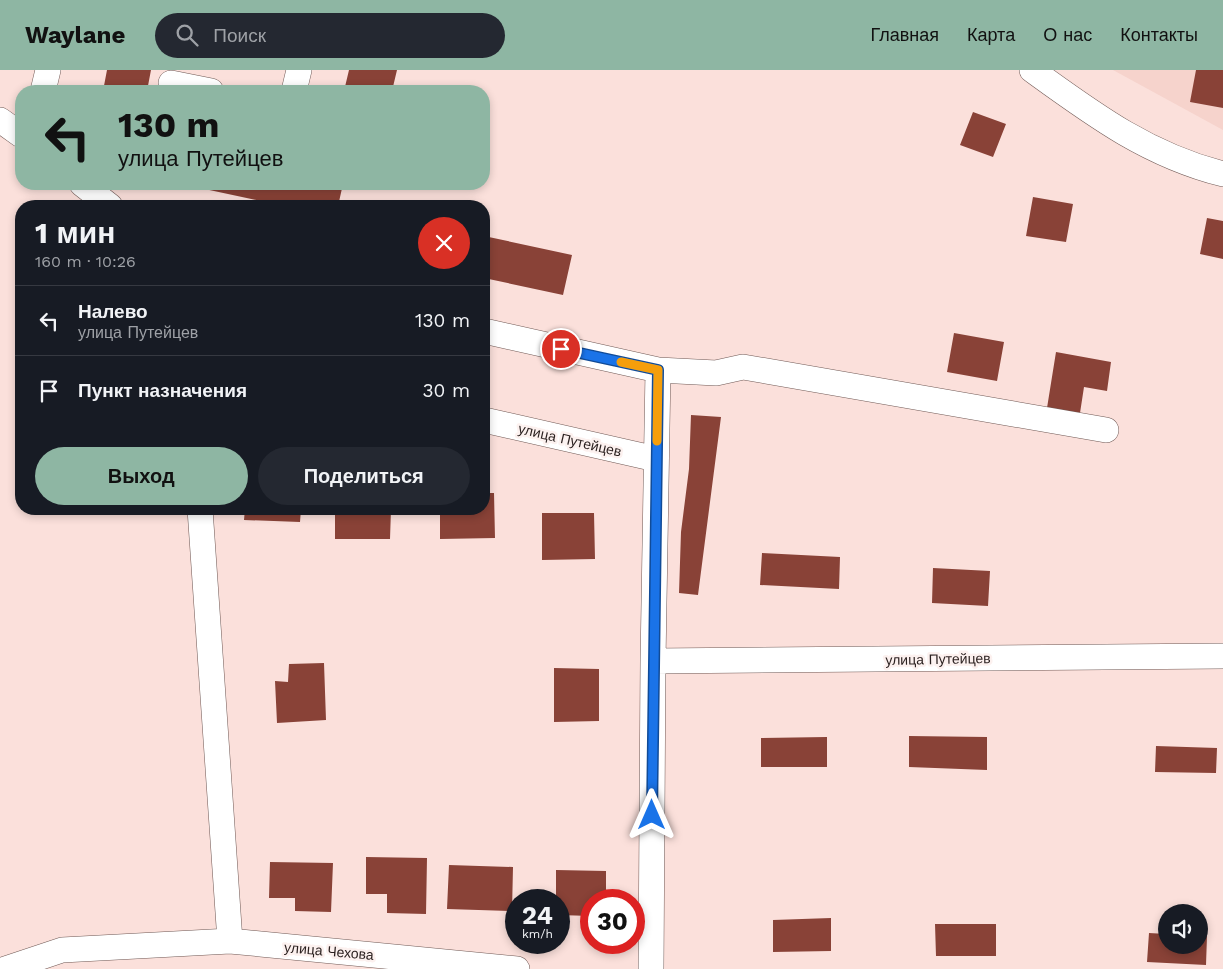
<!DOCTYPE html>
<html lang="ru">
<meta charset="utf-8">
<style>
:root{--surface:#171b24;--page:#242831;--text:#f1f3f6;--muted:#9ea1a6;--line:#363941;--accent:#8eb6a3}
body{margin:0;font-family:"Work Sans",sans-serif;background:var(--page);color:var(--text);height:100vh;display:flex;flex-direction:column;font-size:19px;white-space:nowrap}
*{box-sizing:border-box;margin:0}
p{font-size:16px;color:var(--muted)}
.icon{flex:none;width:28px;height:28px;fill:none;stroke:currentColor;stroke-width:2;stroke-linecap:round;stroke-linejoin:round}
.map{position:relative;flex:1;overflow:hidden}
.panel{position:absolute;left:15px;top:130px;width:475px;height:315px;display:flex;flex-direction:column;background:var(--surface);border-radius:20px;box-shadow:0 2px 8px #0003}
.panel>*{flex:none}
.banner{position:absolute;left:15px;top:15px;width:475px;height:105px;border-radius:20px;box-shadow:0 2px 8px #0003;background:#8eb6a3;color:#111;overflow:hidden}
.controls{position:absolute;left:1158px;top:834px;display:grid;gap:10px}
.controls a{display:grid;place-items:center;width:50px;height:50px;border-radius:50%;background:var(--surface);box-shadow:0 2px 8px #0003;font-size:25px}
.speed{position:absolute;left:505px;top:819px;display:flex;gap:10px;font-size:25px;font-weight:700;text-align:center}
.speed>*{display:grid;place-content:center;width:65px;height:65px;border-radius:50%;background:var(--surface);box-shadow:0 2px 8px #0003;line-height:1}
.speed small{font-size:12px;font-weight:400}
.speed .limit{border:8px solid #d22;background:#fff;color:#111}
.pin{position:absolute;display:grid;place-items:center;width:42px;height:42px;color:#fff;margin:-21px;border:2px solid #fff;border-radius:50%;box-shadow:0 1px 5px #0007}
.me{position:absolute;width:55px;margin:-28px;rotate:0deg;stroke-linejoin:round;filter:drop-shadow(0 0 4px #0008)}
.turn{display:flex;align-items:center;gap:18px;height:105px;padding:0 20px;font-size:22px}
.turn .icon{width:65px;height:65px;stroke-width:2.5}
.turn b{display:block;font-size:35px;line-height:42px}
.round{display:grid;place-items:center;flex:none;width:52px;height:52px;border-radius:26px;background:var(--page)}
.headline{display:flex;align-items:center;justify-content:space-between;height:85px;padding:0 20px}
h1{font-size:30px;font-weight:700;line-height:38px}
.button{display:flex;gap:10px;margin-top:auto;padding:10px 20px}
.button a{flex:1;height:58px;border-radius:30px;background:var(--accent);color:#111;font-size:20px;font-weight:700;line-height:58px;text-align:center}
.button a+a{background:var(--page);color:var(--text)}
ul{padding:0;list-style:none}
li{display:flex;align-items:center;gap:15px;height:70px;padding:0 20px;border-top:1px solid var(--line)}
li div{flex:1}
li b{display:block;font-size:19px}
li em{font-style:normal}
header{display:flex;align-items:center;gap:30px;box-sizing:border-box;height:70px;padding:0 25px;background:var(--accent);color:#111}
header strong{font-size:24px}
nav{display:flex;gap:28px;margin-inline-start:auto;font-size:18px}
.search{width:350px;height:45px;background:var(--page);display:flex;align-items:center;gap:12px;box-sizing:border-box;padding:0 18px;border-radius:28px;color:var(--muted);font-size:19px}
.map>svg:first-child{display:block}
.built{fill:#f6d3cc}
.building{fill:#894237}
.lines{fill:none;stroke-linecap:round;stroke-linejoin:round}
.minor-casing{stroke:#705955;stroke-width:26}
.minor{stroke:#fff;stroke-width:25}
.route-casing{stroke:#114b97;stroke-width:12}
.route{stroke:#1a73e8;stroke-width:9}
.slow{stroke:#f59e0b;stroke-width:9}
.labels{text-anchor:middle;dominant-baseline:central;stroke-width:5;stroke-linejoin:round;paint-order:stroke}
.street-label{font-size:14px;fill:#291f1e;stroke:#fcf1ef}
</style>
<header>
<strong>Waylane</strong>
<div class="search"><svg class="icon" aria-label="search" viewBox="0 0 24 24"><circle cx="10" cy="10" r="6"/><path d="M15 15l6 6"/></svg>Поиск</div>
<nav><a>Главная</a><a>Карта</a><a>О нас</a><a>Контакты</a></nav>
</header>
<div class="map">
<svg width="1223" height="899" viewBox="0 0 1223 899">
<rect width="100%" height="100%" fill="#fbe0db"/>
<path class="built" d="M1113,0H1223V60Z"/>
<path class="building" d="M107,0H151L147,21H103Z
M349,0H397L392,21H344Z
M1196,0H1223V38L1190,32Z
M973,42L1006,54L993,87L960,75Z
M343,114L338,136H284L186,115Z
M1033,127L1073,134L1066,172L1026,166Z
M1207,148L1223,151V189L1200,184Z
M484,166L572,185L563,225L484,208Z
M954,263L1004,272L997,311L947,302Z
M1056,282L1111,292L1107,321L1084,317L1080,343L1047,338Z
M691,345L721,347L698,525L679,523L681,462L689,399Z
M484,423H494L495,468L440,469V439H484Z
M245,439H301L300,452L244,450Z
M335,439H391L390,469H335Z
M542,443H594L595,489L542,490Z
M762,483L840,487L839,519L760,515Z
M933,498L990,501L988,536L932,533Z
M324,593L326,650L277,653L275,611L288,612L289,594Z
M554,598L599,599V651L554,652Z
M909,666L987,667V700L909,697Z
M827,667V697H761V668Z
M1156,676L1217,678L1216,703L1155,702Z
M366,787L427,788L426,844L387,843V824H366Z
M270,792L333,793L331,842L295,841V828H269Z
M449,795L513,797L512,841L447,839Z
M556,800L606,801V830H591V846L559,845V830H556Z
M831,848V881L773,882V850Z
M935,854H996V886H936Z
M1149,863L1166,864V875H1199V866H1207L1206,895L1147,892Z"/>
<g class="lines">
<defs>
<path id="minor" d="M1032,0C1094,45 1148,85 1223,104
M171,13L211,21
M43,21L48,0
M294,21L299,0
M0,50L21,65
M82,114L110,136
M484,261L658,300L653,591L651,899
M658,300L716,303L743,297L1106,360
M484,350L656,389
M200,439L230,871
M653,591L1223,586
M5,899L62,880L230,871L517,899"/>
</defs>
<use href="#minor" class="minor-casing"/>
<use href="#minor" class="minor"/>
</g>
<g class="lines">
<defs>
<path id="route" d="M561,279L658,300L652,745"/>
</defs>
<use href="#route" class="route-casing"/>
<use href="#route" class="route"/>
<path class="slow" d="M621,292L658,300L657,371"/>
</g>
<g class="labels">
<g class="street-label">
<text transform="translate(570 370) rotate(13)">улица Путейцев</text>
<text transform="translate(938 589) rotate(-1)">улица Путейцев</text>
<text transform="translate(329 881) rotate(5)">улица Чехова</text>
</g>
</g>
</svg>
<div class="controls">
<a><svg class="icon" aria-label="sound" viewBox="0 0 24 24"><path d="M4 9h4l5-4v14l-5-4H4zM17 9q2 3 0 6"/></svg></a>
</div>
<div class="speed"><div>24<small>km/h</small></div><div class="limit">30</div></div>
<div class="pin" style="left:561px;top:279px;background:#d93025"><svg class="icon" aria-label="arrive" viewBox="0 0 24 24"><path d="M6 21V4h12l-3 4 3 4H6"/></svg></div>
<svg class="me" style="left:652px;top:745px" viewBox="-20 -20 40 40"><path d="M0-17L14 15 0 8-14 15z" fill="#1a73e8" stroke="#fff" stroke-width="4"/></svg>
<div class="banner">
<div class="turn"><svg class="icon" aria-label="left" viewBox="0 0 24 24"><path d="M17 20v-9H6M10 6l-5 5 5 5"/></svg><div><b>130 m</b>улица Путейцев</div></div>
</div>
<section class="panel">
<div class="headline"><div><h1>1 мин</h1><p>160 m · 10:26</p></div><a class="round" style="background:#d93025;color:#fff"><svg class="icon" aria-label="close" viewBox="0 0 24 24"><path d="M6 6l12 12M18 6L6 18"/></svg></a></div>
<ul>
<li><svg class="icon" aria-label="left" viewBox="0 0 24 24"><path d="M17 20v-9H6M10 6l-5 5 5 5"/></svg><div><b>Налево</b><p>улица Путейцев</p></div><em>130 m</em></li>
<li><svg class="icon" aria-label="arrive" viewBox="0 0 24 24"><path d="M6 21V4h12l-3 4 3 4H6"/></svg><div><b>Пункт назначения</b></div><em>30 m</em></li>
</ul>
<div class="button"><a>Выход</a><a>Поделиться</a></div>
</section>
</div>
